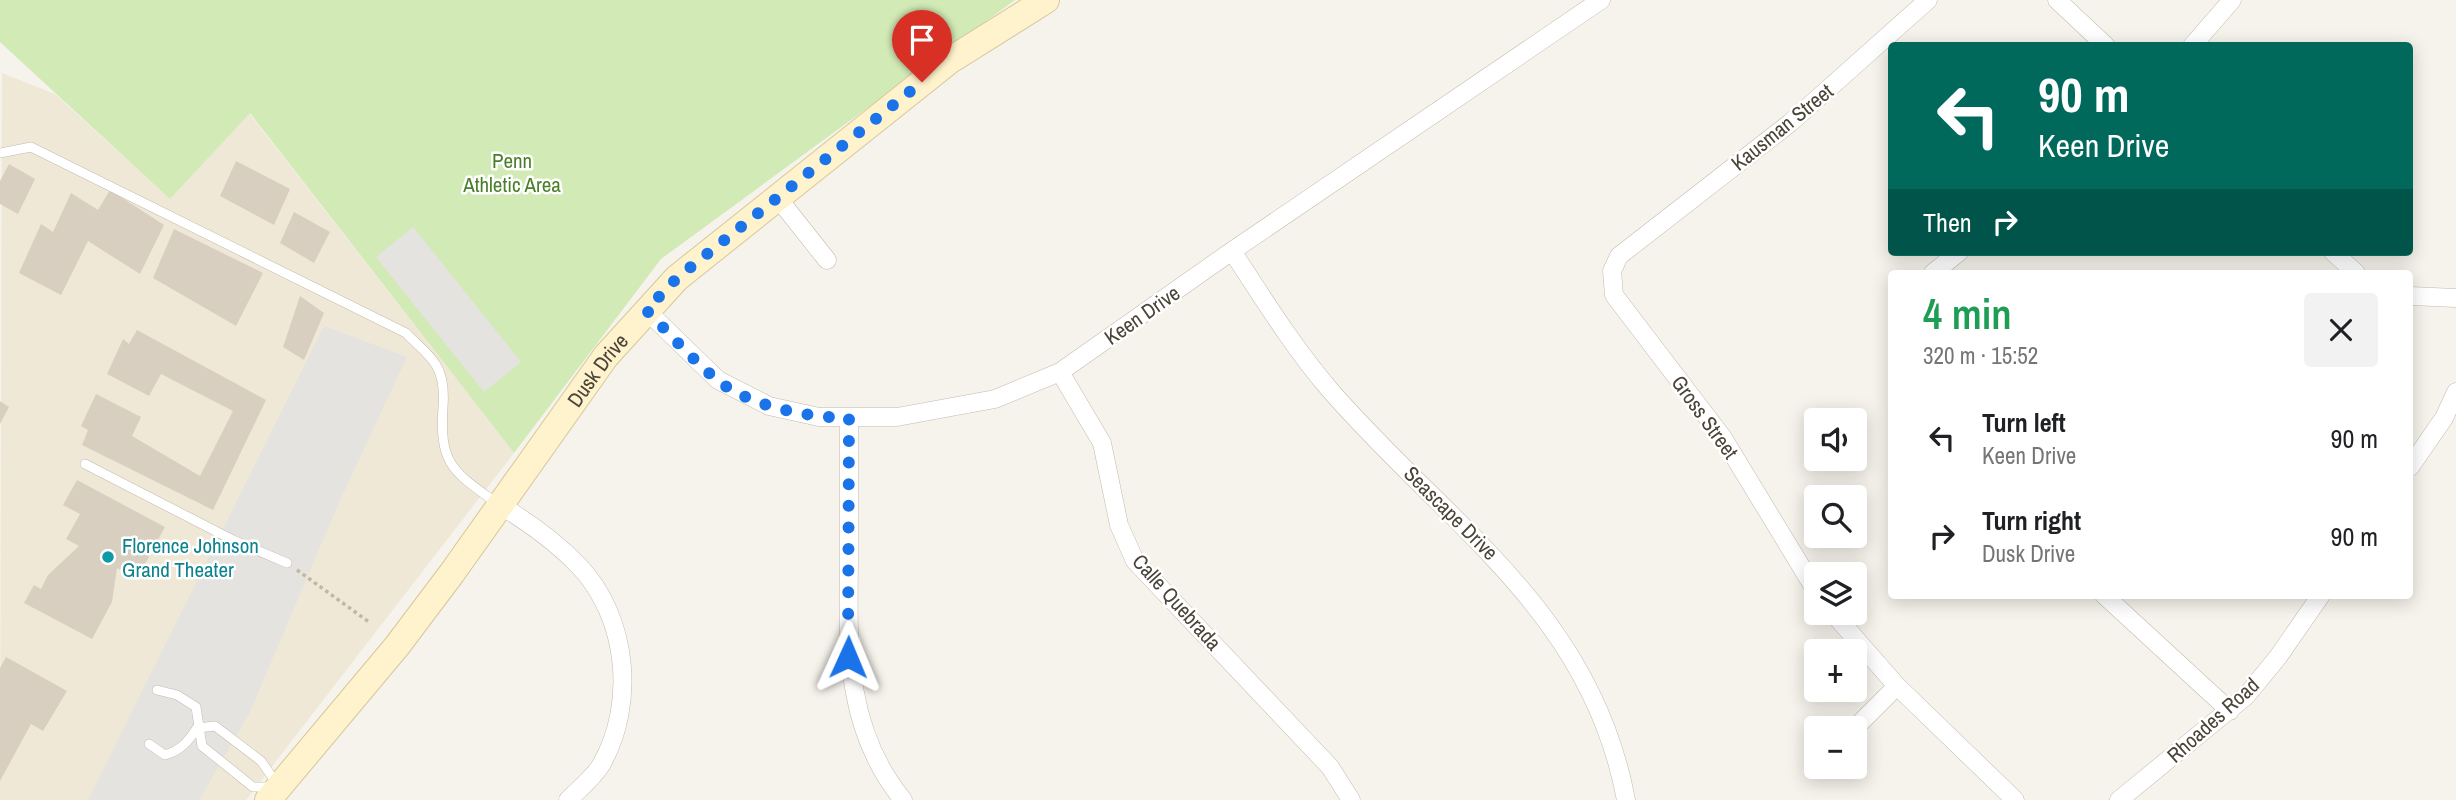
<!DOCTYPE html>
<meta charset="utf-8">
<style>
:root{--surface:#fff;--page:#f2f2f2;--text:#202124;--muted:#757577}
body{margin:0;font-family:"Archivo Narrow",sans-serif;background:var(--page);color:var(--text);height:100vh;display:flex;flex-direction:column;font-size:26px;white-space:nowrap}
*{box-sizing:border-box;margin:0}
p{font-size:23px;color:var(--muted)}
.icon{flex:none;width:38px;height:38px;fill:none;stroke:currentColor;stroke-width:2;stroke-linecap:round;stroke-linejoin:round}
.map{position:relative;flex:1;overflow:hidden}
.sheet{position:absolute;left:1888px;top:270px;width:525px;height:329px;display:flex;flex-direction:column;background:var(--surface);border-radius:7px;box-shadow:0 4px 18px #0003}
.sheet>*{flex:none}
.guide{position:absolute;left:1888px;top:42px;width:525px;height:214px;border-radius:7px;box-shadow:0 4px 18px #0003;background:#00695c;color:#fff;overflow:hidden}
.fabs{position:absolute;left:1804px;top:408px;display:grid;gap:14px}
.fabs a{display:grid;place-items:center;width:63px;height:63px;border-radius:7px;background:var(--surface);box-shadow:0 4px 18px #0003;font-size:35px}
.pin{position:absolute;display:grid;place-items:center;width:60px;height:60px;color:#fff;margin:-72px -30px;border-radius:50% 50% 50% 0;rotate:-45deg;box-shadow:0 0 7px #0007}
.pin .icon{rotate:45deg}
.me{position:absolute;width:77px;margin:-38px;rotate:1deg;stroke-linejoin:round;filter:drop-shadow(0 0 5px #0008)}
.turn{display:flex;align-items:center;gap:24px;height:147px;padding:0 35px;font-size:32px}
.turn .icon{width:91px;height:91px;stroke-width:2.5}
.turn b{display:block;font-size:49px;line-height:60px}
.then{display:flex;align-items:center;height:66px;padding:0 35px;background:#0003;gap:14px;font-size:26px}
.round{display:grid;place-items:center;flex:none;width:74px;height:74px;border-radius:7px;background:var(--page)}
.headline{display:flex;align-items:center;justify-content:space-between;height:119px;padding:0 35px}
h1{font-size:42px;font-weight:600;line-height:52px;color:#1e9e55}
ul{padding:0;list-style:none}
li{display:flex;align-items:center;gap:21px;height:98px;padding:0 35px}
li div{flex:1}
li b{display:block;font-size:26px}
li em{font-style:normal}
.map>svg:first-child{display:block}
.education{fill:#efe8d6}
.park{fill:#d2eab5}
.parking{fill:#e5e3e0}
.building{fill:#d8cfc1}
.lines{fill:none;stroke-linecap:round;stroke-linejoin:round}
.lane-casing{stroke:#c2bbae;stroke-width:10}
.street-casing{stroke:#c2bbae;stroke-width:19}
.secondary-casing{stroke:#d6c79b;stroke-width:28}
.path{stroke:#c4b79f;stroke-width:3.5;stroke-dasharray:3.5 3.5;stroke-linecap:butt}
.lane{stroke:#fff;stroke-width:9}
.street{stroke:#fff;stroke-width:18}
.secondary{stroke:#fff3cd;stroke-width:26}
.route{stroke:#1a73e8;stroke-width:12;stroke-dasharray:0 21.6}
.culture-dot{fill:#0f9aa8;stroke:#fff;stroke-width:2.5}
.labels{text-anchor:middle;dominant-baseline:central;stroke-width:5;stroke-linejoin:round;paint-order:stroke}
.street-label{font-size:21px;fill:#4b4439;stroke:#fff}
.park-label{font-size:21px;fill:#4a7f2a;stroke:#fff}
.culture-label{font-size:21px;fill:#0d838f;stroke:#fff;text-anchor:start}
</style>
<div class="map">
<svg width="2456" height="800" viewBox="0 0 2456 800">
<rect width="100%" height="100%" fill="#f6f3ec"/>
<path class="education" d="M2,73L55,94L170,199L249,113L514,453L246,800H0Z"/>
<path class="park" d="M0,0H1015L661,259L514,453L250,113L170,199L0,42Z"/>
<path class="parking" d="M413,227L521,362L484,392L376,257Z
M324,326L407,357L341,498L249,714L199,800H88Z"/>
<path class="building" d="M236,161L290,189L274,225L220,196Z
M9,164L35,179L18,214L0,204V181Z
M110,190L164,225L140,274L88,241L61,295L19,273L41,224L53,232L71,193L98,210Z
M294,212L330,232L314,263L280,243Z
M174,229L263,273L236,326L153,278Z
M300,296L324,313L304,360L283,347Z
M137,330L266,400L213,510L82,445L88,430L81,426L96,394L141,417L132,436L200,476L233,411L161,374L149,396L107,374L123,339L129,344Z
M0,401L9,407L0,424Z
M77,480L165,527L137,579L117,568L112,602L92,639L24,603L34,585L41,589L48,575L79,546L66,539L80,514L63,505Z
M6,657L67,691L43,731L31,724L0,781V668Z"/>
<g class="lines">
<defs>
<path id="lane" d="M0,153L31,147L406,333C415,343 429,353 436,365C443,376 444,394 443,407C439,466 454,472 498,504
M85,464L233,540L287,563
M157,690L177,695L196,707L202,746L253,787H274
M149,744L165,755C181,750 188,742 197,728L215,726L261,761L277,784"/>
<path id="street" d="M2057,0L2106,46
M2192,46L2232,0
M777,197L827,260
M1232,251C1263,298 1293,347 1330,390C1447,525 1591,611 1626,800
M2333,252L2356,273
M1933,273L1959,252
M2410,296L2456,298
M646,310L718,380L769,406L819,417H897L995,399L1060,372L1232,251L1601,0
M1060,372L1102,443L1119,525L1135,561L1330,767L1351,800
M849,418C849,466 849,514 849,562C848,648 845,729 903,800
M2410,467L2444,418L2456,392
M500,505C528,522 556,542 579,566C628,618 636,704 601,765C593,778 579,789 568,800
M1816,591L1723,438L1614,295L1612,271L1619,256L1790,123L1928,0
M2104,595L2230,711
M1832,612L1897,686L2015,800
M1855,728L1897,686
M2119,800L2246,696L2278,657L2321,595"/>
<g id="secondary">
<path id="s1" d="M268,800L397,646L452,573L606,356L677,278L949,61L1046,0"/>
</g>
</defs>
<use href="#lane" class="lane-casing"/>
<use href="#street" class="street-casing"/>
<use href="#secondary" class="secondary-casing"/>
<path class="path" d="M297,570L369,622"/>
<use href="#lane" class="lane"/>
<use href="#street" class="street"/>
<use href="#secondary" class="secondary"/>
</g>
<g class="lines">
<path class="route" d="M848,657L849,418C806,417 750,407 716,379C691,358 669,333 646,310L677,278L922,82"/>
</g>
<circle class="culture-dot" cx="108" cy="557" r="7"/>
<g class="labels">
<g class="street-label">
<text transform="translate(1782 127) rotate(-39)">Kausman Street</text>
<text transform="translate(1142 315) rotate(-35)">Keen Drive</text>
<text stroke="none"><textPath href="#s1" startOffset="542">Dusk Drive</textPath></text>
<text transform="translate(1705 417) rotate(54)">Gross Street</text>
<text transform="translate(1451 513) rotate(45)">Seascape Drive</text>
<text transform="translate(1177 602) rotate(48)">Calle Quebrada</text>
<text transform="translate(2213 720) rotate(-42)">Rhoades Road</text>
</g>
<g class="park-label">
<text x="512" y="160">Penn<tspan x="512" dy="24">Athletic Area</tspan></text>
</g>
<g class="culture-label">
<text x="122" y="545">Florence Johnson<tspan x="122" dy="24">Grand Theater</tspan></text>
</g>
</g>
</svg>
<div class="fabs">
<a><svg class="icon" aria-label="sound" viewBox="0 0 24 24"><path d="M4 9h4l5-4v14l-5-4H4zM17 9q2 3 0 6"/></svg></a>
<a><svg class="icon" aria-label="search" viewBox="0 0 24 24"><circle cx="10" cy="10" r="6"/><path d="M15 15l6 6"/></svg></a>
<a><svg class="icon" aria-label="layers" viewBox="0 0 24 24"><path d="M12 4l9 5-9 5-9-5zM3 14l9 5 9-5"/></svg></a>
<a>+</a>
<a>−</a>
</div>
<div class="pin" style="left:922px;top:82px;background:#d93025"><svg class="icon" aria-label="arrive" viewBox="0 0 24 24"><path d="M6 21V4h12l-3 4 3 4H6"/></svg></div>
<svg class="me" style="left:848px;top:657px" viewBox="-20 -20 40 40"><path d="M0-17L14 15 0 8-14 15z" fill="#1a73e8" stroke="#fff" stroke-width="4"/></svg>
<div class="guide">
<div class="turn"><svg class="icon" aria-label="left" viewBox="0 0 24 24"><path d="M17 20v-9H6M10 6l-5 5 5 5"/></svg><div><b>90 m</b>Keen Drive</div></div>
<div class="then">Then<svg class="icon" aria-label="right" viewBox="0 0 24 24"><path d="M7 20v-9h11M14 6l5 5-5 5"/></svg></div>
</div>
<section class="sheet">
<div class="headline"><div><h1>4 min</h1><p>320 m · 15:52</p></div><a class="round"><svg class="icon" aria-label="close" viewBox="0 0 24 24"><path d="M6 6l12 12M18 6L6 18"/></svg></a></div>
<ul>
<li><svg class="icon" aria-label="left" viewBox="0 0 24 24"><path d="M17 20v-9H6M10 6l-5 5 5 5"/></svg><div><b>Turn left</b><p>Keen Drive</p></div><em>90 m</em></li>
<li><svg class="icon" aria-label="right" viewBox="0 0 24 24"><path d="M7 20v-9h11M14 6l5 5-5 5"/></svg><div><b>Turn right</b><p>Dusk Drive</p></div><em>90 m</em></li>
</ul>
</section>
</div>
